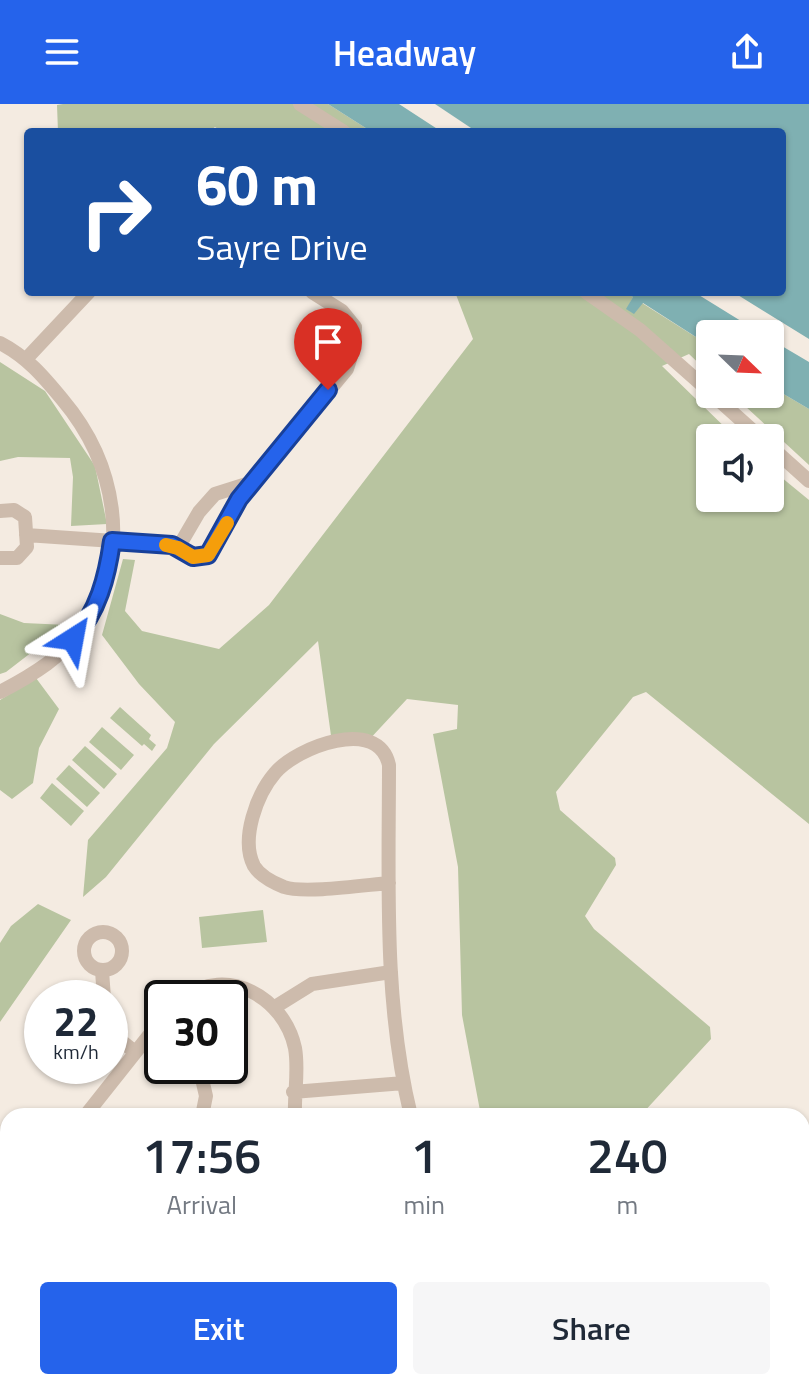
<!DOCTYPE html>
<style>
:root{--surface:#fff;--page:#f6f6f7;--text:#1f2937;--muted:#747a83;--accent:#2563eb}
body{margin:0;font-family:"Titillium Web",sans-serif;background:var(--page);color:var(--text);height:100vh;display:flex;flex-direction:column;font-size:30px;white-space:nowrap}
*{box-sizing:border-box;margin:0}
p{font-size:26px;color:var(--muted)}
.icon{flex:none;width:44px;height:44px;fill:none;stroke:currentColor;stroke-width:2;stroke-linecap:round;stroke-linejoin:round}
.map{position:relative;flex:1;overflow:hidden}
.details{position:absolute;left:0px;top:1004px;width:810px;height:282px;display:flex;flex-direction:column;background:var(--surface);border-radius:24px 24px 0 0;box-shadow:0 2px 6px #0004}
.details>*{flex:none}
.banner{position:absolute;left:24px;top:24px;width:762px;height:168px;border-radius:8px;box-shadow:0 2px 6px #0004;background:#1a4fa0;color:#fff;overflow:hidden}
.needle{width:52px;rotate:113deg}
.fabs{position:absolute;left:696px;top:216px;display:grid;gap:16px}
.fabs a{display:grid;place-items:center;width:88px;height:88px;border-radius:8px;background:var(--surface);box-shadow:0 2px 6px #0004;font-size:40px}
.speed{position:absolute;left:24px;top:876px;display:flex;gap:16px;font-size:40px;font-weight:700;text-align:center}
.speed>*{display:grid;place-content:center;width:104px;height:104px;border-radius:50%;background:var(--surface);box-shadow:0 2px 6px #0004;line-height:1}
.speed small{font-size:20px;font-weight:400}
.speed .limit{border:4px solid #111;border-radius:12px;background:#fff;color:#111}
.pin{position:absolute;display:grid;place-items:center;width:68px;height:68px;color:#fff;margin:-82px -34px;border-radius:50% 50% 50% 0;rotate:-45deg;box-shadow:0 0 8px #0007}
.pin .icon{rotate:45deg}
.me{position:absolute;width:88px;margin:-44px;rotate:34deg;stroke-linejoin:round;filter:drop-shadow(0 0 6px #0008)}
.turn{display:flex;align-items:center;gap:28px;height:168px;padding:0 40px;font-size:36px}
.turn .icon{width:104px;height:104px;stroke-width:2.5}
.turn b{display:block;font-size:56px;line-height:68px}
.eta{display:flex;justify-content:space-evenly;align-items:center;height:136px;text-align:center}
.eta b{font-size:48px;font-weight:600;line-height:56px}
.action{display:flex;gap:16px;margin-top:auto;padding:16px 40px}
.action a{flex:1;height:92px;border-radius:8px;background:var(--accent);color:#fff;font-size:32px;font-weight:600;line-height:92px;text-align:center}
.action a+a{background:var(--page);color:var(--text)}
header{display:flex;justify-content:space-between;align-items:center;height:104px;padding:0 40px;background:var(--accent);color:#fff;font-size:36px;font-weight:600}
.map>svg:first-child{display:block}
.green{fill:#b8c4a0}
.water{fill:#7fb0b2}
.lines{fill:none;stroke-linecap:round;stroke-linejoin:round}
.street{stroke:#cdbbac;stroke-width:14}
.route-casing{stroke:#184099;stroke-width:20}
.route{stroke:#2563eb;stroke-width:14}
.slow{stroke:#f59e0b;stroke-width:14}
</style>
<header><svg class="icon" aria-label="menu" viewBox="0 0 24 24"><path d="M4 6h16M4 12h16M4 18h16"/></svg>Headway<svg class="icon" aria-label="share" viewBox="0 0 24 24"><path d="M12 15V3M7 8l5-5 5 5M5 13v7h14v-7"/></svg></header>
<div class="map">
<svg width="809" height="1285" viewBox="0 0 809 1285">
<rect width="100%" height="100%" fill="#f4ebe1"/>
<path class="green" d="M63,0H328L372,28H223L215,23L208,28H58L57,1Z
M455,188H625L633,193L627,205L634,209L642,199L710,242V270L689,250L662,262L736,334H710V394H770V364L809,396V720L646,588L633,593L556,688L560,706L615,754L616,761L585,812L594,825L710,923L711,935L642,1010L636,1012H481L462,911L458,763L433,630L457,625L458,601L407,595L367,638L332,639L318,537L214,640L106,773L83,793L88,736L167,644L175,618L139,580L102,531L123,455L135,456L125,507L142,527L219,545L269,501L473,235Z
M0,258L45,287L95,362L107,420L71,422L73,373L70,354L18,353L0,357Z
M770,282L809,305V361L732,290H770Z
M0,510L24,519L67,521L6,568L0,570Z
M36,574L59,605L39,644L33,679L12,695L0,686V596Z
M120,603L151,631L149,635L156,641L152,647L144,640L142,642L110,614Z
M102,623L134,651L121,666L89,638Z
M85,642L117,670L104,685L72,656Z
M69,661L100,689L87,703L56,675Z
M52,679L84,707L71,722L40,694Z
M38,800L71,816L0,918V839L11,822Z
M263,806L267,838L202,844L199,813Z
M802,1186L809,1191V1266L802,1274Z
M635,1278H799L793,1285H642Z"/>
<path class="water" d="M328,0H399L442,28H372Z
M435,0H809V235L733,188H782V28H477Z
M625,188H694L762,230H710V242L643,199L634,210L626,205L633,193Z
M770,235L809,258V305L770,282Z"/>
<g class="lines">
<path class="street" d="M300,0L344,28
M586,188L640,226L710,288
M0,239C27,253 43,272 62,295C116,359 133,448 85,521C66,551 31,572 0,588
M27,254L89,188
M712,290L761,334
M770,342L809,377
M0,407L14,406L25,413L27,443L17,454H0
M26,431L172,441L193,453L208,451L239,395L347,265L354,243L355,223L342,207L312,188
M178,444L199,408L215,390L253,378
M389,779C365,781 304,790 284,783C274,779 260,772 254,762C240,735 257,690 275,669C297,643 378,612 389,661C389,777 383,898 411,1012
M84 847a19 19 0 1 1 38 0a19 19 0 1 1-38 0Z
M102,867L104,894
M183,894C227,861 284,893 295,944C299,966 294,990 295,1012
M275,903L312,880L391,868
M110,928L135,948
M199,962L206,992L202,1012
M293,988L404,979
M85,1012L162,915
M0,1118L8,1108
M0,1183L8,1210
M49,1278L52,1285
M457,1278L459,1285
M18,1285L23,1278"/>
</g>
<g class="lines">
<defs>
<path id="route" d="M73,535C98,508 107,473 112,437L172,441L193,453L208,451L239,395L328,286"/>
</defs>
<use href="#route" class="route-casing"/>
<use href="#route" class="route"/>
<path class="slow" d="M166,441L178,444L193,453L208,451L227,419"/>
</g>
</svg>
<div class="fabs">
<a><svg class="needle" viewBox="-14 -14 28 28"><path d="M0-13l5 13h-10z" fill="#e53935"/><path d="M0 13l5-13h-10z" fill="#747a83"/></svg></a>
<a><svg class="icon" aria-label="sound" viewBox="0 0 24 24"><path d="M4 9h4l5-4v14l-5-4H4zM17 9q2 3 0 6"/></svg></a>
</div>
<div class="speed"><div>22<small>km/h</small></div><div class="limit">30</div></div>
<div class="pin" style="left:328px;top:286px;background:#d93025"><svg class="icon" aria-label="arrive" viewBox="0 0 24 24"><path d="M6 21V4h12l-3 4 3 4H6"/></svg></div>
<svg class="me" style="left:73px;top:535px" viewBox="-20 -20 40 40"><path d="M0-17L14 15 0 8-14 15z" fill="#2563eb" stroke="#fff" stroke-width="4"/></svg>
<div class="banner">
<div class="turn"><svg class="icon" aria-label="right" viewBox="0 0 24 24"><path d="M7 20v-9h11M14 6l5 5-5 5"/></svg><div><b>60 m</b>Sayre Drive</div></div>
</div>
<section class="details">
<div class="eta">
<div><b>17:56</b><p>Arrival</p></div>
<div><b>1</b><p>min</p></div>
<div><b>240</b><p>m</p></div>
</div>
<div class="action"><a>Exit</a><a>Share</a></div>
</section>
</div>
